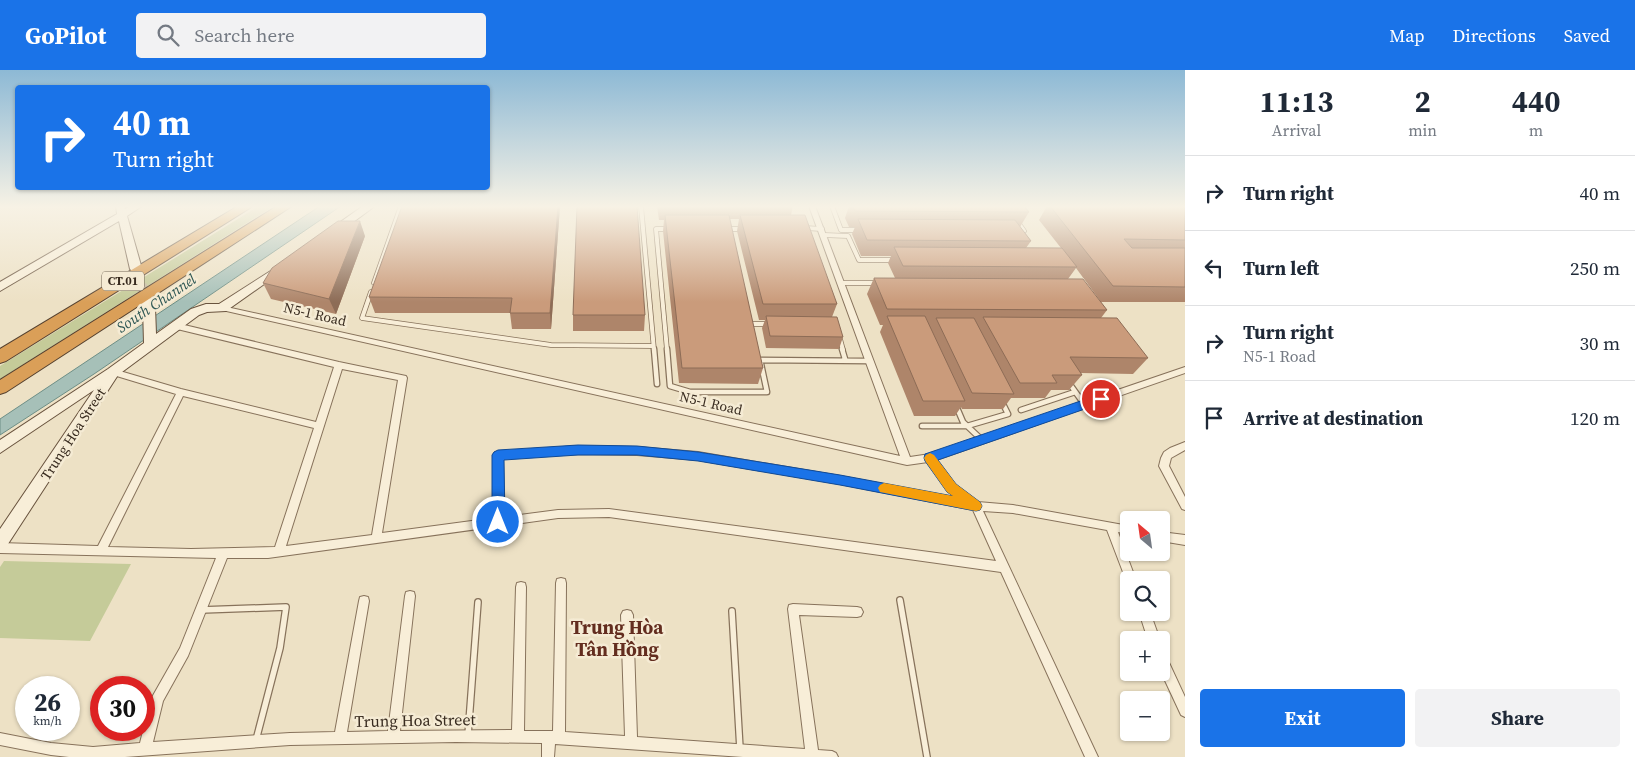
<!DOCTYPE html>
<meta charset="utf-8">
<style>
:root{--surface:#fff;--page:#f2f2f3;--text:#1f2937;--muted:#747a83;--line:#e0e1e3;--accent:#1a73e8}
body{margin:0;font-family:"Source Serif 4",serif;background:var(--page);color:var(--text);height:100vh;display:flex;flex-direction:column;font-size:19px;white-space:nowrap}
*{box-sizing:border-box;margin:0}
p{font-size:16px;color:var(--muted)}
.icon{flex:none;width:28px;height:28px;fill:none;stroke:currentColor;stroke-width:2;stroke-linecap:round;stroke-linejoin:round}
.map{position:relative;flex:1;overflow:hidden}
.panel{display:flex;flex-direction:column;background:var(--surface);width:450px}
.panel>*{flex:none}
.guide{position:absolute;left:15px;top:15px;width:475px;height:105px;border-radius:5px;box-shadow:0 1px 4px #0004;background:#1a73e8;color:#fff;overflow:hidden}
.needle{width:32px;rotate:331deg}
.controls{position:absolute;left:1120px;top:441px;display:grid;gap:10px}
.controls a{display:grid;place-items:center;width:50px;height:50px;border-radius:5px;background:var(--surface);box-shadow:0 1px 4px #0004;font-size:25px}
.speed{position:absolute;left:15px;top:606px;display:flex;gap:10px;font-size:25px;font-weight:700;text-align:center}
.speed>*{display:grid;place-content:center;width:65px;height:65px;border-radius:50%;background:var(--surface);box-shadow:0 1px 4px #0004;line-height:1}
.speed small{font-size:12px;font-weight:400}
.speed .limit{border:8px solid #d22;background:#fff;color:#111}
.pin{position:absolute;display:grid;place-items:center;width:42px;height:42px;color:#fff;margin:-21px;border:2px solid #fff;border-radius:50%;box-shadow:0 1px 5px #0007}
.me{position:absolute;width:55px;margin:-28px;rotate:0deg;stroke-linejoin:round;filter:drop-shadow(0 0 4px #0008)}
.turn{display:flex;align-items:center;gap:18px;height:105px;padding:0 15px;font-size:22px}
.turn .icon{width:65px;height:65px;stroke-width:2.5}
.turn b{display:block;font-size:35px;line-height:42px}
.eta{display:flex;justify-content:space-evenly;align-items:center;height:85px;text-align:center}
.eta b{font-size:30px;font-weight:700;line-height:35px}
.action{display:flex;gap:10px;margin-top:auto;padding:10px 15px}
.action a{flex:1;height:58px;border-radius:5px;background:var(--accent);color:#fff;font-size:20px;font-weight:700;line-height:58px;text-align:center}
.action a+a{background:var(--page);color:var(--text)}
ul{padding:0;list-style:none}
li{display:flex;align-items:center;gap:15px;height:75px;padding:0 15px;border-top:1px solid var(--line)}
li div{flex:1}
li b{display:block;font-size:19px}
li em{font-style:normal}
header{display:flex;align-items:center;gap:30px;box-sizing:border-box;height:70px;padding:0 25px;background:var(--accent);color:#fff}
header strong{font-size:24px}
nav{display:flex;gap:28px;margin-inline-start:auto;font-size:18px}
.search{width:350px;height:45px;background:var(--page);display:flex;align-items:center;gap:12px;box-sizing:border-box;padding:0 18px;border-radius:5px;color:var(--muted);font-size:19px}
main{display:flex;flex:1;min-height:0}
.map>svg:first-child{display:block}
.green{fill:#c5cb99}
.water{fill:#a6c0b8;stroke:#6d8e86}
.lines{fill:none;stroke-linecap:round;stroke-linejoin:round}
.secondary-tunnel{stroke:#c9bda4;stroke-width:11;stroke-dasharray:11 5.5;stroke-linecap:butt}
.lane-far2-casing{stroke:#87725b;stroke-width:5.5}
.lane-far1-casing{stroke:#87725b;stroke-width:7}
.lane-casing{stroke:#87725b;stroke-width:8}
.street-casing{stroke:#87725b;stroke-width:2}
.secondary-casing{stroke:#69533e;stroke-width:2}
.highway-casing{stroke:#55412f;stroke-width:2}
.lane-far2{stroke:#f8eed8;stroke-width:4}
.lane-far1{stroke:#f8eed8;stroke-width:4.5}
.lane{stroke:#f8eed8;stroke-width:5.5}
.street{fill:#f8eed8;fill-rule:evenodd}
.secondary{fill:#f8eed8;fill-rule:evenodd}
.highway{fill:#da9f58;fill-rule:evenodd}
.wall{fill:#ae856a}
.shaded-wall{fill:#8d6c56}
.building{fill:#ca9b7b;stroke:#8d6c56}
.route{fill:#1a73e8;stroke:#114b97}
.slow{fill:#f59e0b}
.labels{text-anchor:middle;dominant-baseline:central;stroke-width:5;stroke-linejoin:round;paint-order:stroke}
.shield{fill:#f5ebd4;stroke:#716555;stroke-width:1}
.shield-label{font-size:12px;font-weight:bold;fill:#382b1f}
.street-label{font-size:14px;fill:#382b1f;stroke:#f5ebd4}
.water-label{font-size:15px;font-style:italic;fill:#2e5754;stroke:#f5ebd4}
.near-street-label{font-size:16px;fill:#382b1f;stroke:#f5ebd4}
.near-quarter-label{font-size:19px;font-weight:bold;fill:#632d1f;stroke:#f5ebd4}
</style>
<header>
<strong>GoPilot</strong>
<div class="search"><svg class="icon" aria-label="search" viewBox="0 0 24 24"><circle cx="10" cy="10" r="6"/><path d="M15 15l6 6"/></svg>Search here</div>
<nav><a>Map</a><a>Directions</a><a>Saved</a></nav>
</header>
<main>
<div class="map">
<svg width="1185" height="687" viewBox="0 0 1185 687">
<rect width="100%" height="100%" fill="#ede1c5"/>
<path class="green" d="M259,136H274L0,309V296Z
M4,491L131,494L90,571L0,568V497Z"/>
<path class="water" d="M320,136H341L94,304L0,365V349Z"/>
<g class="lines">
<path class="secondary-tunnel" d="M136,199L146,230"/>
<defs>
<path id="lane-far2" d="M641,136L654,280
M832,136L841,160H858
M1017,151L1024,161
M805,158L822,159
M725,159H743
M824,165L848,166L859,190H894
M374,213L401,136
M841,213H877
M371,222L362,248L551,275L653,276
M752,254H768
M840,269L843,280
M667,280L656,159H668"/>
<path id="lane-far1" d="M654,279L657,314
M667,279L670,316L690,322H767L761,294
M842,279L845,289
M760,290L868,291
M1069,313L1084,334
M957,338L963,352L982,370
M1021,340L1075,322
M922,356H967L1008,344L1002,332"/>
<path id="lane" d="M900,530L927,687
M201,540L286,537L280,578L256,670
M732,541L740,679
M468,665L478,532"/>
<path id="street" d="M809,136H815L910,387L930,384L1185,297V303L936,390L954,415L978,432L1013,435L1129,456V464L1118,462L1136,510H1129V514L1126,510L1107,460L1013,443L983,441L1098,687H1085L1001,502L609,447L558,448L268,488H227L188,586L163,631L153,672L290,663L335,662L359,531L360,527L364,526L368,527L369,531L347,662L388,661L405,526L406,522L410,521L414,522L415,526L400,661L512,660L516,517L517,513L521,512L525,513L526,517L524,661H553L556,513L557,509L561,508L565,509L566,513L565,662L625,666L621,545L623,541L627,540L631,541L633,545L637,667L805,679L788,539L789,535L793,534L857,537L861,538L863,542L861,546L857,547L799,545L818,680L832,681L836,683L838,687H743L555,674L554,687H542V673L456,672L290,675L125,687H69L51,685L0,675V663L51,673L93,677L140,673L151,629L180,578L216,488L0,483V473L98,476L176,324L110,304L109,302L110,300L113,299L181,319L316,352L334,297L173,258L172,256L173,254L176,253L339,292L406,306L407,308L382,463L494,448L493,385L495,382L578,376L637,377L698,382L840,406L958,428L948,421L928,392L907,395L222,240L218,238L222,236L900,386ZM342,299L398,310L372,465L286,476ZM183,326L314,358L275,477L191,479L108,477ZM578,384L637,385L698,390L840,414L973,440L996,491L609,439L558,440L504,447L503,388Z
M1185,372V380L1171,388L1169,396L1185,427V440L1182,439L1159,396L1161,388L1164,382L1170,378Z
M1161,462L1185,465V475L1161,471Z
M1139,542H1150L1160,570H1148Z
M1161,582L1165,584L1185,627V647L1181,645L1161,602Z"/>
<path id="secondary" d="M116,136H124L125,139L130,136H142L127,146L142,199L140,201H132L130,199L119,151L0,221V212L117,144Z
M363,136H375L337,164H329L328,162L329,160Z
M280,195L286,198L284,200L226,241L207,242L199,245L118,305L6,477L0,479V459L94,320L0,383V370L108,299L144,273L143,237L140,230L142,227H150L155,237L156,264L191,239L206,234H219Z"/>
<path id="highway" d="M238,136H253L6,291L0,293V279Z
M277,136H292L6,322L0,324V310Z"/>
</defs>
<use href="#lane-far2" class="lane-far2-casing"/>
<use href="#lane-far1" class="lane-far1-casing"/>
<use href="#lane" class="lane-casing"/>
<use href="#street" class="street-casing"/>
<use href="#secondary" class="secondary-casing"/>
<use href="#highway" class="highway-casing"/>
<use href="#lane-far2" class="lane-far2"/>
<use href="#lane-far1" class="lane-far1"/>
<use href="#lane" class="lane"/>
<use href="#street" class="street"/>
<use href="#secondary" class="secondary"/>
<use href="#highway" class="highway"/>
</g>
<path class="wall" d="M560,136L551,259H512L510,243H375L369,227Z
M657,136H793L791,145L837,234L832,247L843,267L839,279L766,278L762,258L765,250H759L737,161L739,149H729L763,298L758,314L679,313L663,161L664,150H659Z
M849,136H1024L1029,142L1020,157L1031,171L1026,178H1061L1039,150L1047,136H1185V232H1101L1076,198L1068,209L1107,240L1101,248L1148,288L1133,304L1081,303L1082,305L1069,320H1051L1045,328H1011L1003,339H962L961,337L955,346H914L880,262L883,255H880L867,224L874,208H895L888,193L891,186H861L852,164L855,157H849L845,148Z
M365,166L336,244L271,229L263,213Z
M573,245H645L644,261H573Z"/>
<path class="shaded-wall" d="M558,136H560L551,259L550,243Z
M360,151L365,166L336,244L329,229Z"/>
<path class="building" d="M402,136H558L550,243H510L512,228L369,227Z
M577,136H637L645,245H573Z
M852,136H1024L1029,142L855,141Z
M1050,136H1185V170L1124,169L1132,178H1185V217L1113,216Z
M665,145H729L763,298H682Z
M740,145H805L837,234H763Z
M858,149L1015,150L1031,171L867,170Z
M338,151H360L329,229L263,213L272,198Z
M894,177L1062,178L1077,197L903,196Z
M874,208L1083,209L1107,240L887,239Z
M766,246L837,247L843,267L770,266Z
M887,246H925L965,331H923Z
M983,247L1117,248L1148,288L1070,287L1082,305H1052L1057,313H1020Z
M936,248H974L1014,324L972,323Z"/>
<linearGradient id="sky" x2="0" y2="1"><stop stop-color="#8db9d5"/><stop offset="0.59" stop-color="#f7f2e5"/><stop offset="1" stop-color="#f7f2e5" stop-opacity="0"/></linearGradient>
<rect width="1185" height="232" fill="url(#sky)"/>
<path class="route" d="M1101,324L1107,329L1105,332L938,390L956,414L980,432L982,436L980,440L976,441L840,415L698,391L637,385H578L504,390L505,452L503,456L498,458L494,456L492,452V385L494,382L498,380L578,375L637,376L698,382L840,405L953,426L947,422L925,391L924,388L925,384Z"/>
<path class="slow" d="M930,383L934,385L956,414L980,432L982,436L980,440L976,441L880,422L878,418L880,415L884,413L953,426L947,422L926,392L924,388L926,385Z"/>
<g class="labels">
<rect class="shield" x="102" y="201.5" width="42" height="19" rx="4"/>
<g class="shield-label">
<text x="123" y="211">CT.01</text>
</g>
<g class="street-label">
<text transform="translate(315 244) rotate(13)">N5-1 Road</text>
<text transform="translate(711 333) rotate(13)">N5-1 Road</text>
<text transform="translate(73 364) rotate(-57)">Trung Hoa Street</text>
</g>
<g class="water-label">
<text transform="translate(156 233) rotate(-34)">South Channel</text>
</g>
<g class="near-street-label">
<text transform="translate(415 650) rotate(-1)">Trung Hoa Street</text>
</g>
<g class="near-quarter-label">
<text x="617" y="557">Trung Hòa<tspan x="617" dy="22">Tân Hồng</tspan></text>
</g>
</g>
</svg>
<div class="controls">
<a><svg class="needle" viewBox="-14 -14 28 28"><path d="M0-13l5 13h-10z" fill="#e53935"/><path d="M0 13l5-13h-10z" fill="#747a83"/></svg></a>
<a><svg class="icon" aria-label="search" viewBox="0 0 24 24"><circle cx="10" cy="10" r="6"/><path d="M15 15l6 6"/></svg></a>
<a>+</a>
<a>−</a>
</div>
<div class="speed"><div>26<small>km/h</small></div><div class="limit">30</div></div>
<div class="pin" style="left:1101px;top:329px;background:#d93025"><svg class="icon" aria-label="arrive" viewBox="0 0 24 24"><path d="M6 21V4h12l-3 4 3 4H6"/></svg></div>
<svg class="me" style="left:498px;top:452px" viewBox="-20 -20 40 40"><circle r="17" fill="#1a73e8" stroke="#fff" stroke-width="3"/><path d="M0-11L8 9 0 5-8 9z" fill="#fff"/></svg>
<div class="guide">
<div class="turn"><svg class="icon" aria-label="right" viewBox="0 0 24 24"><path d="M7 20v-9h11M14 6l5 5-5 5"/></svg><div><b>40 m</b>Turn right</div></div>
</div>
</div>
<section class="panel">
<div class="eta">
<div><b>11:13</b><p>Arrival</p></div>
<div><b>2</b><p>min</p></div>
<div><b>440</b><p>m</p></div>
</div>
<ul>
<li><svg class="icon" aria-label="right" viewBox="0 0 24 24"><path d="M7 20v-9h11M14 6l5 5-5 5"/></svg><div><b>Turn right</b></div><em>40 m</em></li>
<li><svg class="icon" aria-label="left" viewBox="0 0 24 24"><path d="M17 20v-9H6M10 6l-5 5 5 5"/></svg><div><b>Turn left</b></div><em>250 m</em></li>
<li><svg class="icon" aria-label="right" viewBox="0 0 24 24"><path d="M7 20v-9h11M14 6l5 5-5 5"/></svg><div><b>Turn right</b><p>N5-1 Road</p></div><em>30 m</em></li>
<li><svg class="icon" aria-label="arrive" viewBox="0 0 24 24"><path d="M6 21V4h12l-3 4 3 4H6"/></svg><div><b>Arrive at destination</b></div><em>120 m</em></li>
</ul>
<div class="action"><a>Exit</a><a>Share</a></div>
</section>
</main>
